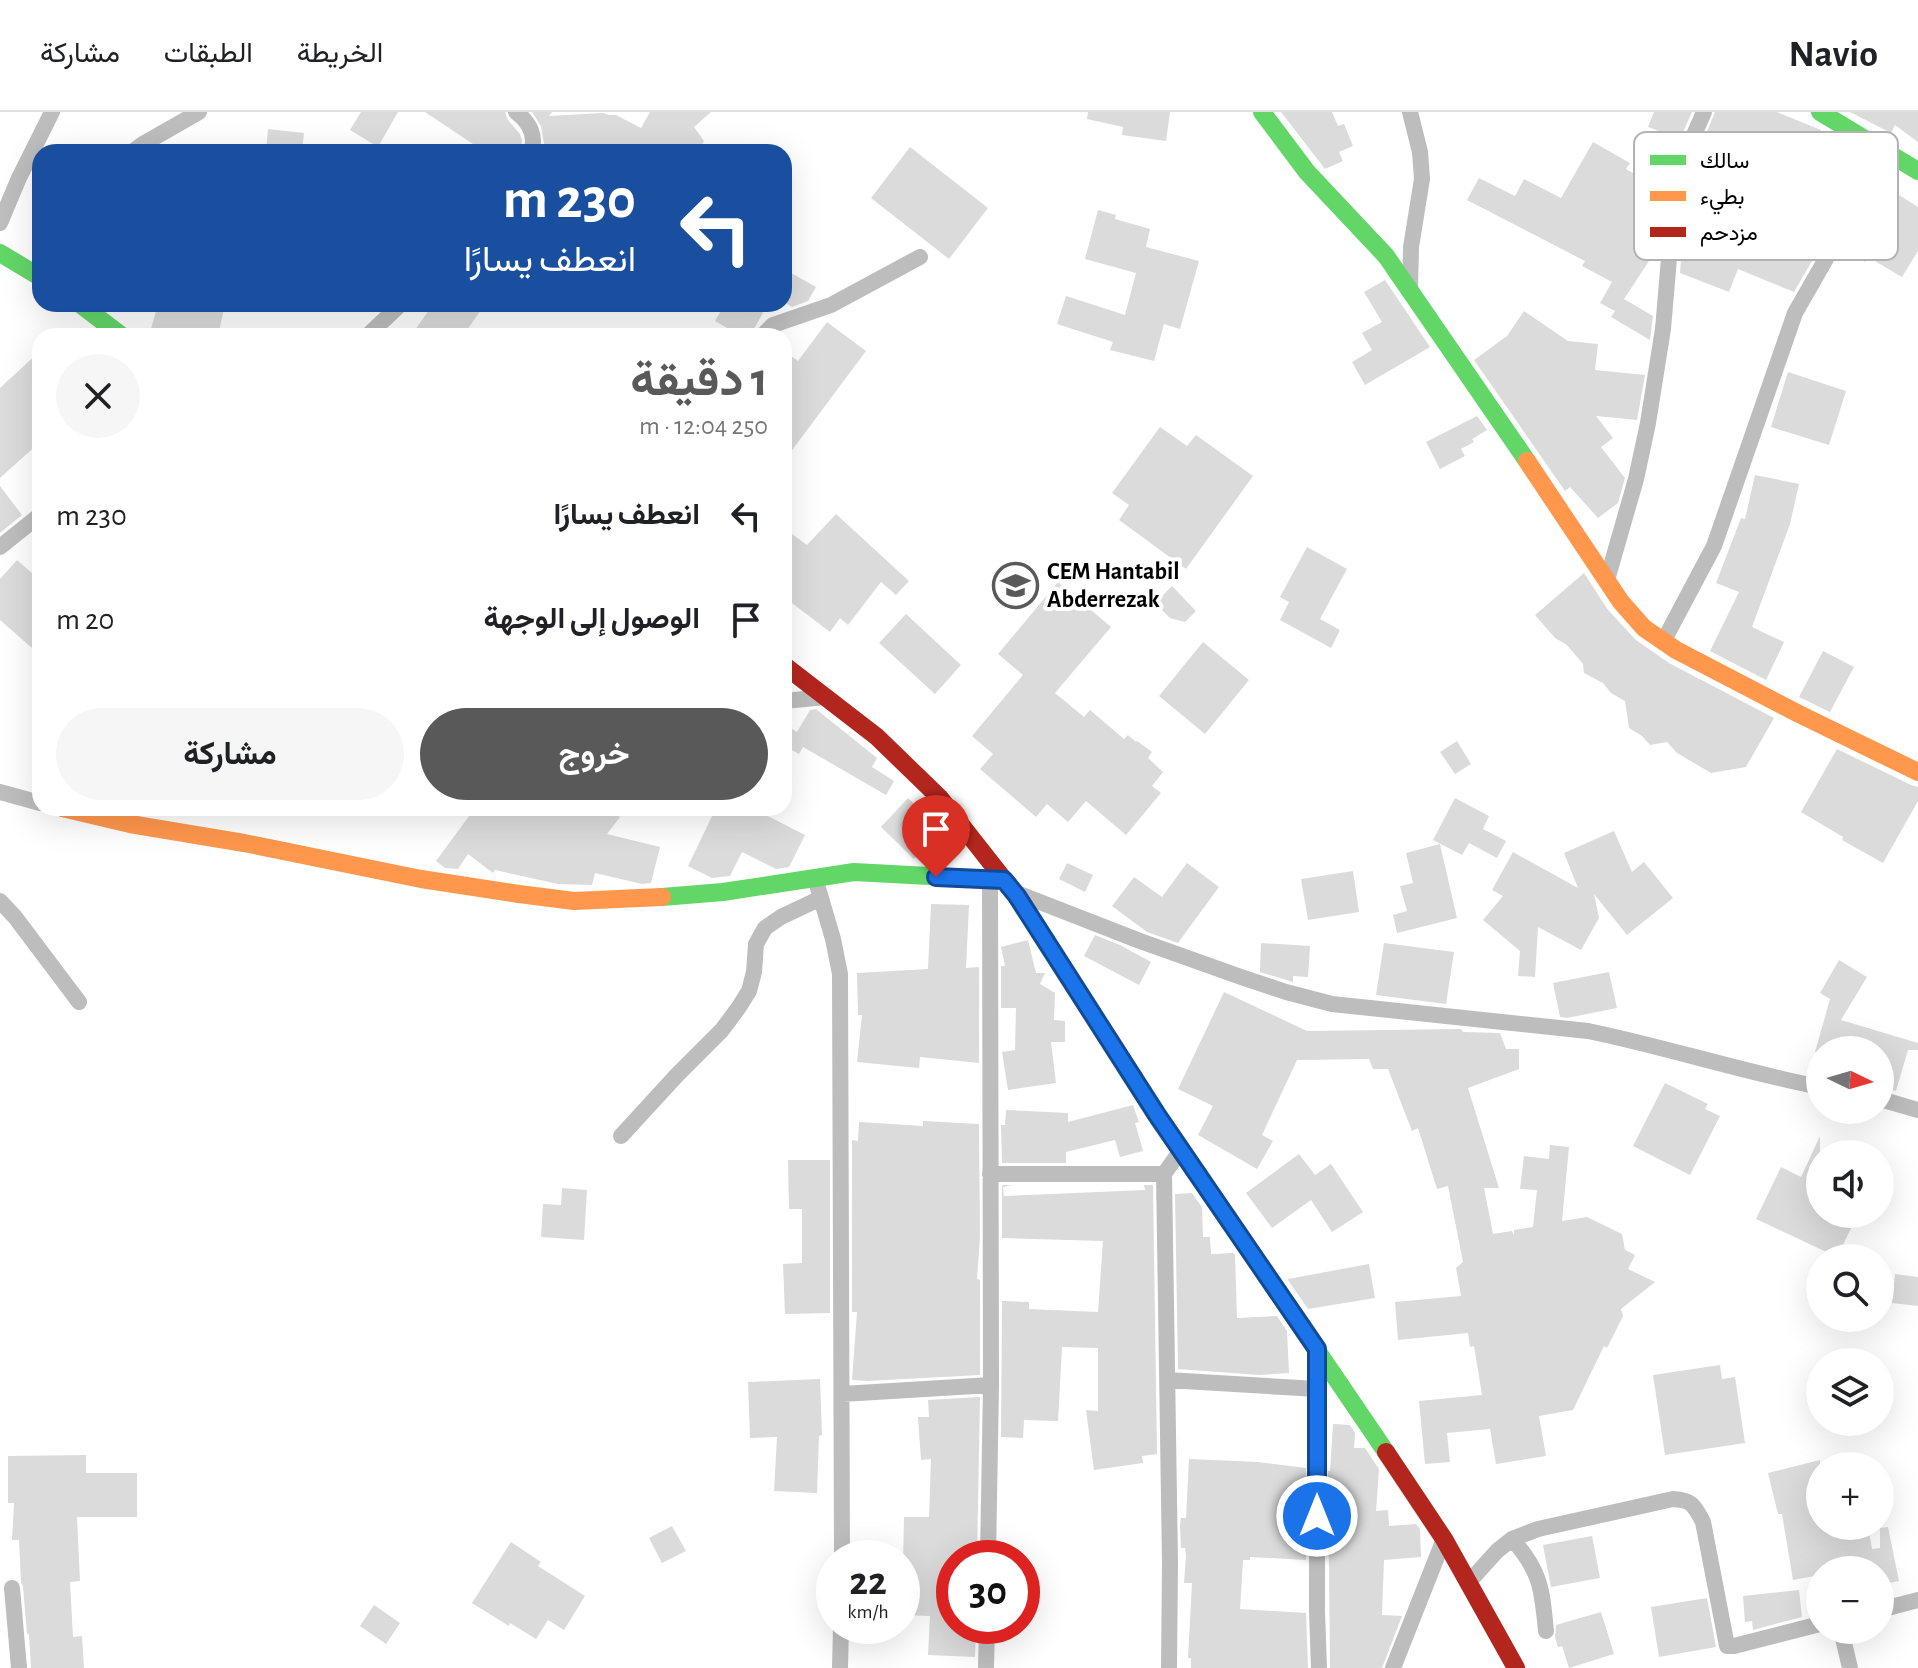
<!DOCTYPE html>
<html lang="ar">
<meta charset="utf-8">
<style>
:root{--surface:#fff;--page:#f6f6f6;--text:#202124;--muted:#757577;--line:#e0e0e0;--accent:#595959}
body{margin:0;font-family:"Alegreya Sans",Vazirmatn,sans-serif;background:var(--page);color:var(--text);direction:rtl;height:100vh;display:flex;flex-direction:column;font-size:30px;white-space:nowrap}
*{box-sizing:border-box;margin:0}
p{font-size:26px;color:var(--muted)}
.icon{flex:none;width:44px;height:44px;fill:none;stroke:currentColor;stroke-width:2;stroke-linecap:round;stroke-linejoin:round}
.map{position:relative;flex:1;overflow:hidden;direction:ltr}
.panel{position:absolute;left:32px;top:216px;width:760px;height:488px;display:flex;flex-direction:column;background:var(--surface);border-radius:24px;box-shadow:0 8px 32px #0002;direction:rtl}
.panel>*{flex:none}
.hud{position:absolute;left:32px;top:32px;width:760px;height:168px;border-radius:24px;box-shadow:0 8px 32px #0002;direction:rtl;background:#1a4fa0;color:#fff;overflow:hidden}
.needle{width:52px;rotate:95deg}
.buttons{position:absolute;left:1806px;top:924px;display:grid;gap:16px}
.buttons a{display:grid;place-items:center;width:88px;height:88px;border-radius:50%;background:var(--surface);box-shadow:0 8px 32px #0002;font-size:40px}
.speed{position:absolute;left:816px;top:1428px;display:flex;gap:16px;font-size:40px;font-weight:700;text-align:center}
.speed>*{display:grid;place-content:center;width:104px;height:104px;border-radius:50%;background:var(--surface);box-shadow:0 8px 32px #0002;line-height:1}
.speed small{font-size:20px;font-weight:400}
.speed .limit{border:12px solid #d22;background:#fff;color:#111}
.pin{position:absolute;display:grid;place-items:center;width:68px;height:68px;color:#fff;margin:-82px -34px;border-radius:50% 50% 50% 0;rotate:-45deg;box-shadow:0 0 8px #0007}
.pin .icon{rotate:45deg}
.me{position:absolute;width:88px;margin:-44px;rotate:0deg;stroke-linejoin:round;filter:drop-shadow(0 0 6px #0008)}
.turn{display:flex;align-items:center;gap:28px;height:168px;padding:0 24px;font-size:36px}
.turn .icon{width:104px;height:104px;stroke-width:2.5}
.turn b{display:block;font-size:56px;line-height:68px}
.round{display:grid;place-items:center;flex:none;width:84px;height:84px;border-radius:42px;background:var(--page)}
.head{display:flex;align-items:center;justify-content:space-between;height:136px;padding:0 24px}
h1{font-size:48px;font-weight:700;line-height:60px;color:var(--accent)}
.primary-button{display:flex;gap:16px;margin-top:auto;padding:16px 24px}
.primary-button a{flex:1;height:92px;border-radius:48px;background:var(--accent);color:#fff;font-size:32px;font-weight:700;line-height:92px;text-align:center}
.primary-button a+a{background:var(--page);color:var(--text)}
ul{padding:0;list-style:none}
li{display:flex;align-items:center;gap:24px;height:104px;padding:0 24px}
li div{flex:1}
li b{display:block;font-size:30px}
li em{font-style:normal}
header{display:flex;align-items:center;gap:48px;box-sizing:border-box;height:112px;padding:0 40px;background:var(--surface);border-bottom:2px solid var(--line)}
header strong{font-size:38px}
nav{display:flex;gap:44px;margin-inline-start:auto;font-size:28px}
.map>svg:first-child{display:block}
.building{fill:#dbdbdb}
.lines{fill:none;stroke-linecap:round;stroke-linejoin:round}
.street{stroke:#bdbdbd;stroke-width:16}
.fast{stroke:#63d668;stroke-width:18}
.slow{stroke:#ff974d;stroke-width:18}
.jam{stroke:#b3261e;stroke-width:18}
.route-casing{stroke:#114b97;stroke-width:20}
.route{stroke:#1a73e8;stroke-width:14}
.labels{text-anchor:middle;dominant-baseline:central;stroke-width:8;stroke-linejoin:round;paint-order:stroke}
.poi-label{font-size:24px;font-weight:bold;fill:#000;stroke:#fff;text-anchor:start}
.key{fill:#fff;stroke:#b2b2b2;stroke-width:2}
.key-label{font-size:22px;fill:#000}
</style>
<header>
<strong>Navio</strong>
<nav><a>الخريطة</a><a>الطبقات</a><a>مشاركة</a></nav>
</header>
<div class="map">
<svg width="1918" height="1556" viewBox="0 0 1918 1556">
<rect width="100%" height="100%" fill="#fff"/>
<path class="building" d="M361,0H398L378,35L350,18Z
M425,0H505L508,8L520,22L522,29L520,40H485Z
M532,0H552L549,4L603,1L609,3H616L641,16L650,0H711L694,15L704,29L698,40H560L544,32L541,14Z
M1088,0H1170L1166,29L1122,23L1123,15L1087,7Z
M1281,0H1332L1338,14L1344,12L1353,34L1339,40L1343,49L1325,57Z
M1654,0H1692L1680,27L1648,15Z
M1715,0H1777L1821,18L1810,47L1733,46L1701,34Z
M1850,0H1918V30L1895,13L1891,21Z
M268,17L304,21L302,40H266Z
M1593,30L1630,51L1626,57L1664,79L1658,149H1649L1624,187L1653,204L1650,228L1611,205L1615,199L1600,191L1612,170L1582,154L1585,149L1467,88L1479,66L1515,84L1524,67L1561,86Z
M910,35L988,96L949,147L871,86Z
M1692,57H1732L1770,73L1753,116L1816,142L1794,180L1738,157L1729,180L1680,161L1686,78Z
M1888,76L1918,95V139L1902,165L1868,145L1865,150L1849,140Z
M1098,98L1116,103L1115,107L1150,117L1146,135L1199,149L1180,217L1164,212L1154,249L1110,238L1113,230L1057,212L1066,184L1125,203L1136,161L1085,147Z
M784,157L816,175L808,189L792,195L784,190Z
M1385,168L1430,235L1365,273L1352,250L1372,238L1362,221L1382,210L1364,180Z
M158,192H225L218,224H149Z
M433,192H485L463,224H411Z
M725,192H768L750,224H741L715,209Z
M1524,199L1568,229L1598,232L1595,258L1645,263L1637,308L1596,304L1613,326L1601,335L1625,366L1618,391L1598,406L1570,375L1565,379L1474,248L1507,224Z
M827,210L866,239L784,349V239L798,249Z
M40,239V330L0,366V276Z
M1788,260L1846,279L1829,333L1771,315Z
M1477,304L1487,318L1472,327L1474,330L1461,337L1465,344L1440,357L1426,330Z
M1160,315L1187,334L1196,323L1253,364L1186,457L1119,408L1129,393L1112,381Z
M1755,363L1799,372L1790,412L1752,515L1784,530L1766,568L1710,539L1739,480L1716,471L1741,406L1745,407Z
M0,374L22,403L0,421Z
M836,402L909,469L896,483L881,470L848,513L840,506L830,520L784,485V416L807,433Z
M1307,435L1347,457L1320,507L1340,518L1331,536L1280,508L1289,490L1280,485Z
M17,448L40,468V543L0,508V467Z
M1584,461L1608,498L1636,528L1669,551L1774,606L1746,655L1711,661L1677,641L1667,630L1650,633L1642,624L1629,616L1625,589L1611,581L1603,571L1584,561L1583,552L1567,533L1555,526L1535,503Z
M1058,470L1111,515L1055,581L1084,605L1090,598L1124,627L1128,623L1136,630L1137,629L1152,640L1148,646L1163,660L1152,674L1161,681L1126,723L1086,689L1068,710L1047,692L1036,705L980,657L993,642L972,624L1023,563L998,542Z
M1172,474L1196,499L1185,510L1170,506L1155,491Z
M906,502L961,553L935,582L879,531Z
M1203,530L1249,568L1205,622L1159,584Z
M1823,539L1854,555L1830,600L1799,585Z
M816,597L877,646L872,655L894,669L886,683L803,635L799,642L784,634V612L797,620L810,598Z
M1457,629L1471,652L1455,662L1440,640Z
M1837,637L1911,673L1918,675V689L1883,751L1842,728L1843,725L1801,700Z
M908,686L953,729L939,744L927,733L914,747L881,715Z
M1455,686L1489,704L1483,717L1506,729L1497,746L1469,731L1462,743L1433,728Z
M475,696H608L620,705L607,722L660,735L651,771L642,772L595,761L592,773L558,772L495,758L493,761L468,742L458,757L445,756L436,749Z
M716,696H752L805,723L789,755L776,757L742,740L730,764L712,766L688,754Z
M1614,719L1632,760L1644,750L1673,786L1627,823L1594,782L1599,806L1581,838L1538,815L1535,865L1518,864L1520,839L1483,808L1503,784L1492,778L1513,740L1578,776L1564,741Z
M1440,732L1457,806L1397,821L1393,803L1407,799L1400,774L1413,771L1406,741Z
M1067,751L1093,763L1085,780L1059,767Z
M1187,751L1219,775L1178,831L1147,820L1112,794L1134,765L1162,785Z
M1353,759L1359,800L1308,808L1301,767Z
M931,792L969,793L966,856L979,855V951L920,945L919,956L857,950L862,903H858L857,861L928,857Z
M1095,823L1120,833L1151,850L1139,873L1084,844Z
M1028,828L1036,861H1045L1040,872L1055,881L1054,908L1065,909V930H1051L1056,971L1008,978L1002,940L1015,938L1016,896H1001V854H1005L1001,835Z
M1261,831L1310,834L1308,865L1293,864V870L1260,860Z
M1384,831L1454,840L1446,892L1376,883Z
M1839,848L1867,865L1841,908L1918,931V938H1908L1896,979L1880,975V938H1820V942L1815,940L1830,887L1820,881Z
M1609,860L1617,896L1567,906L1560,905L1553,871Z
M1224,880L1307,919L1461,917L1463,920L1500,921L1506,937H1519V957L1468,976L1499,1076H1484L1493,1122L1512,1119L1514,1123V1118L1533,1115L1537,1078L1520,1077L1524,1044L1549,1047L1550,1033L1569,1035L1562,1109L1587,1105L1622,1122L1625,1138L1635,1143L1628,1157L1655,1170L1621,1197L1623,1204L1607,1236L1604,1234L1573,1298L1539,1304L1546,1344L1496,1352L1490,1317L1447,1321L1450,1350L1425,1352L1419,1289L1482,1283L1474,1234L1470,1235L1468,1221L1398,1228L1395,1190L1461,1184L1456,1156L1463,1150L1448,1074L1437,1077L1418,1016L1412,1019L1388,957H1373L1369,947L1297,948L1262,1023L1273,1029L1257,1057L1198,1023L1213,994L1178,977Z
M1665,971L1708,992L1705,997L1720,1004L1690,1063L1633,1034Z
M1133,993L1139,1010L1135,1011L1143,1039L1120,1045L1115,1028L1066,1040V1051H1002L1001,1013H1005L1006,998L1068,1001V1010Z
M923,1009L979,1012L980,1125L977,1167L980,1168V1263L867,1269L852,1268L857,1200H852V1028L858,1029L859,1010L923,1014Z
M1820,1024V1102H1858L1837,1145L1756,1107L1781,1055L1801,1065Z
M1299,1042L1315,1063L1331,1052L1363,1100L1332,1120L1311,1088L1272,1116L1246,1081Z
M788,1048H830V1201L785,1202L783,1152L802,1151V1097H789Z
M1002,1073H1012L1003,1075L1004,1084L1145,1078L1144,1073H1153L1157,1342L1142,1344L1143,1351L1094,1358L1086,1298L1098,1299V1236L1062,1235L1058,1309L1024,1308L1023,1326L1001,1325L1002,1189L1029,1190V1197L1098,1200L1103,1129L1002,1126Z
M562,1076L587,1078L584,1128L541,1125L543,1092L561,1093Z
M1192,1081L1202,1095L1203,1125H1210L1211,1142L1233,1141L1235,1143L1237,1206L1277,1204L1287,1219L1289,1261L1259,1263L1178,1257L1175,1082Z
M1369,1152L1375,1186L1308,1197L1288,1168V1167Z
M1895,1162L1918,1165V1194L1892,1191Z
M1720,1253L1722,1267L1735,1265L1745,1331L1665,1343L1653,1263Z
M820,1267L822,1323L819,1324L817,1381L774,1379L777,1325L750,1326L748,1270Z
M980,1285L977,1446H954V1514H976L975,1545L928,1543L930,1504L902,1503L904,1405H929L931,1347L921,1348L918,1305H929L928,1288Z
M1333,1312L1350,1313L1355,1321L1354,1336H1365L1379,1357L1376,1399L1388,1398L1389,1414L1416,1412L1420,1417L1421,1445L1384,1448L1382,1503L1402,1504L1382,1556H1330L1328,1359H1330Z
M86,1343V1361H137V1405H77L80,1469L70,1470L73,1525L82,1524L84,1556H31L29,1522H27L23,1475L21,1470L19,1428H12L14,1391H8V1344Z
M1189,1347L1258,1350L1306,1356V1448L1250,1445V1448H1243L1240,1497L1306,1501L1308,1556H1191V1546H1188L1192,1471H1184L1186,1444L1185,1436H1181L1180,1413L1181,1406H1186Z
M1820,1348V1414H1868L1872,1437L1880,1436V1416L1888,1415L1899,1469L1880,1473V1458H1820V1463L1793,1468L1782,1402H1778L1768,1361Z
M672,1414L686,1439L662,1451L649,1426Z
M1592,1424L1600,1466L1551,1475L1543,1433Z
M511,1430L541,1450L538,1454L585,1484L564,1518L548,1508L536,1527L510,1511L509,1514L472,1491Z
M1799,1478L1802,1505L1753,1518L1752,1509L1745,1510L1743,1484Z
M1707,1486L1716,1535L1659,1545L1651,1495Z
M374,1493L400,1511L386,1532L360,1514Z
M1601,1500L1614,1542L1569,1556L1562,1534L1558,1535L1555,1525L1556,1513Z"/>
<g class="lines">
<path class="street" d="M516,0C529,10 537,24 531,40
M1410,0L1420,40L1422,67L1411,135L1410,176
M132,40L143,32L199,0
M0,111L19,66L52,0
M367,224L401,192
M762,224L773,213L831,193L920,145
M0,435L40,403
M1607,468L1636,367L1648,311L1663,217L1675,76L1682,50L1704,0
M1663,530L1714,434L1795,201L1887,40
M784,589L826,585
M0,680L40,691
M815,766L833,827L840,862L842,1446
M1014,780L1140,829L1241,865L1286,880L1332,892L1588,919C1666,935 1742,960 1820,975
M0,789L15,805L79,890
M1880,987L1918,998
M621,1024L677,963L722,918L739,895L749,879L754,860L756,832L765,816L781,805L821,786
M990,1062H1164
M1317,1238V1499L1319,1556
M1167,1268L1317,1277
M842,1282L991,1273
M1512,1427C1541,1459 1542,1478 1546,1519
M988,1446L991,1273L990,768
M1469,1470L1497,1439L1512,1427L1538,1417L1673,1387C1692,1388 1694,1393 1703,1410L1727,1534H1734L1820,1512
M12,1476L19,1556
M1880,1498L1918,1488
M1841,1518L1850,1556
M840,1556L841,1514
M986,1556L987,1514
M1169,1556L1170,1451L1164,1062L1181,1038
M1393,1556L1444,1427"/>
<path class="fast" d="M1262,0L1307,60L1386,144L1527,349
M1820,0L1918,59
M0,141L40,165
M80,192L122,224
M662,785L723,780L854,760L1004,768
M1026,798L1157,1003L1386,1340"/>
<path class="slow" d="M1527,349L1621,490L1644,516L1676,538L1799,602L1918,660
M62,696L130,712L244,731L421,767L519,782L574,789L662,785"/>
<path class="jam" d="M784,553L876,624L940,686L1017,784L1026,798
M1386,1340L1444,1427L1516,1556"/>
</g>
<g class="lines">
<defs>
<path id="route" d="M936,765L1004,768L1017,784L1157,1003L1317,1237V1404"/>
</defs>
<use href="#route" class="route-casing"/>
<use href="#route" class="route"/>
</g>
<defs>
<symbol id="school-ring" viewBox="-11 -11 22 22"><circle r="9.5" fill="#fff" stroke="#595959" stroke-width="1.5"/><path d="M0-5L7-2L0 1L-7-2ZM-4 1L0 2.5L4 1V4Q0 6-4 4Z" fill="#595959"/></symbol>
</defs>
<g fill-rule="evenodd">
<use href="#school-ring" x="990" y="448" width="51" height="51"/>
</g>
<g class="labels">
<g class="poi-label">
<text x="1047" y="460">CEM Hantabil<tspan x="1047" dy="28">Abderrezak</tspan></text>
</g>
</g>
<rect x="1634" y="20" width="264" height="128" rx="12" class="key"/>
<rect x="1650" y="43" width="36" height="10" fill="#63d668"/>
<rect x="1650" y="79" width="36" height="10" fill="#ff974d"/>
<rect x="1650" y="115" width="36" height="10" fill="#b3261e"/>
<g class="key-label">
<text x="1700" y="56">سالك</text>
<text x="1700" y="92">بطيء</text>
<text x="1700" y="128">مزدحم</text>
</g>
</svg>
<div class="buttons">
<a><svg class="needle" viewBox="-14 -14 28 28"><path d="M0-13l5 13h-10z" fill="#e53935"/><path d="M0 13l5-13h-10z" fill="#757577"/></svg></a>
<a><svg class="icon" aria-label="sound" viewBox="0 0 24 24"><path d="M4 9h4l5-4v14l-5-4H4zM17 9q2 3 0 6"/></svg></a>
<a><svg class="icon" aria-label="search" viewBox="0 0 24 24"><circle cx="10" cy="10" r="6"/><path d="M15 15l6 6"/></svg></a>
<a><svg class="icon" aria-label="layers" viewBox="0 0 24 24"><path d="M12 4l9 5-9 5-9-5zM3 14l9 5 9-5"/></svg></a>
<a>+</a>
<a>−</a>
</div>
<div class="speed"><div>22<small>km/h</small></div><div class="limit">30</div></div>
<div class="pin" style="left:936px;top:765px;background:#d93025"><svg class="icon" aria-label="arrive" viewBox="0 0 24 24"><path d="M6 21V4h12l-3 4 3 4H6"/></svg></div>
<svg class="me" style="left:1317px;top:1404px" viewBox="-20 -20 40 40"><circle r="17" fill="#1a73e8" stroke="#fff" stroke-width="3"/><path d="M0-11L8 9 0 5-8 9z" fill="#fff"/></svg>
<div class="hud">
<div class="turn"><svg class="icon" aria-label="left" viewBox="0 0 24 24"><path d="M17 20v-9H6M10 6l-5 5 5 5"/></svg><div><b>230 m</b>انعطف يسارًا</div></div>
</div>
<section class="panel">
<div class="head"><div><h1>1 دقيقة</h1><p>250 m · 12:04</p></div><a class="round"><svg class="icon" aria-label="close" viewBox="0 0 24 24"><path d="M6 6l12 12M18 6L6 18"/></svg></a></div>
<ul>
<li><svg class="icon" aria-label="left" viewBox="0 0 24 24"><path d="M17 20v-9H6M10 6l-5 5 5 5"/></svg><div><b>انعطف يسارًا</b></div><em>230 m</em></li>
<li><svg class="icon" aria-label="arrive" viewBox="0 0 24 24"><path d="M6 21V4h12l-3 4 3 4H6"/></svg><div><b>الوصول إلى الوجهة</b></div><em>20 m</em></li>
</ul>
<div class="primary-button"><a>خروج</a><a>مشاركة</a></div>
</section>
</div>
